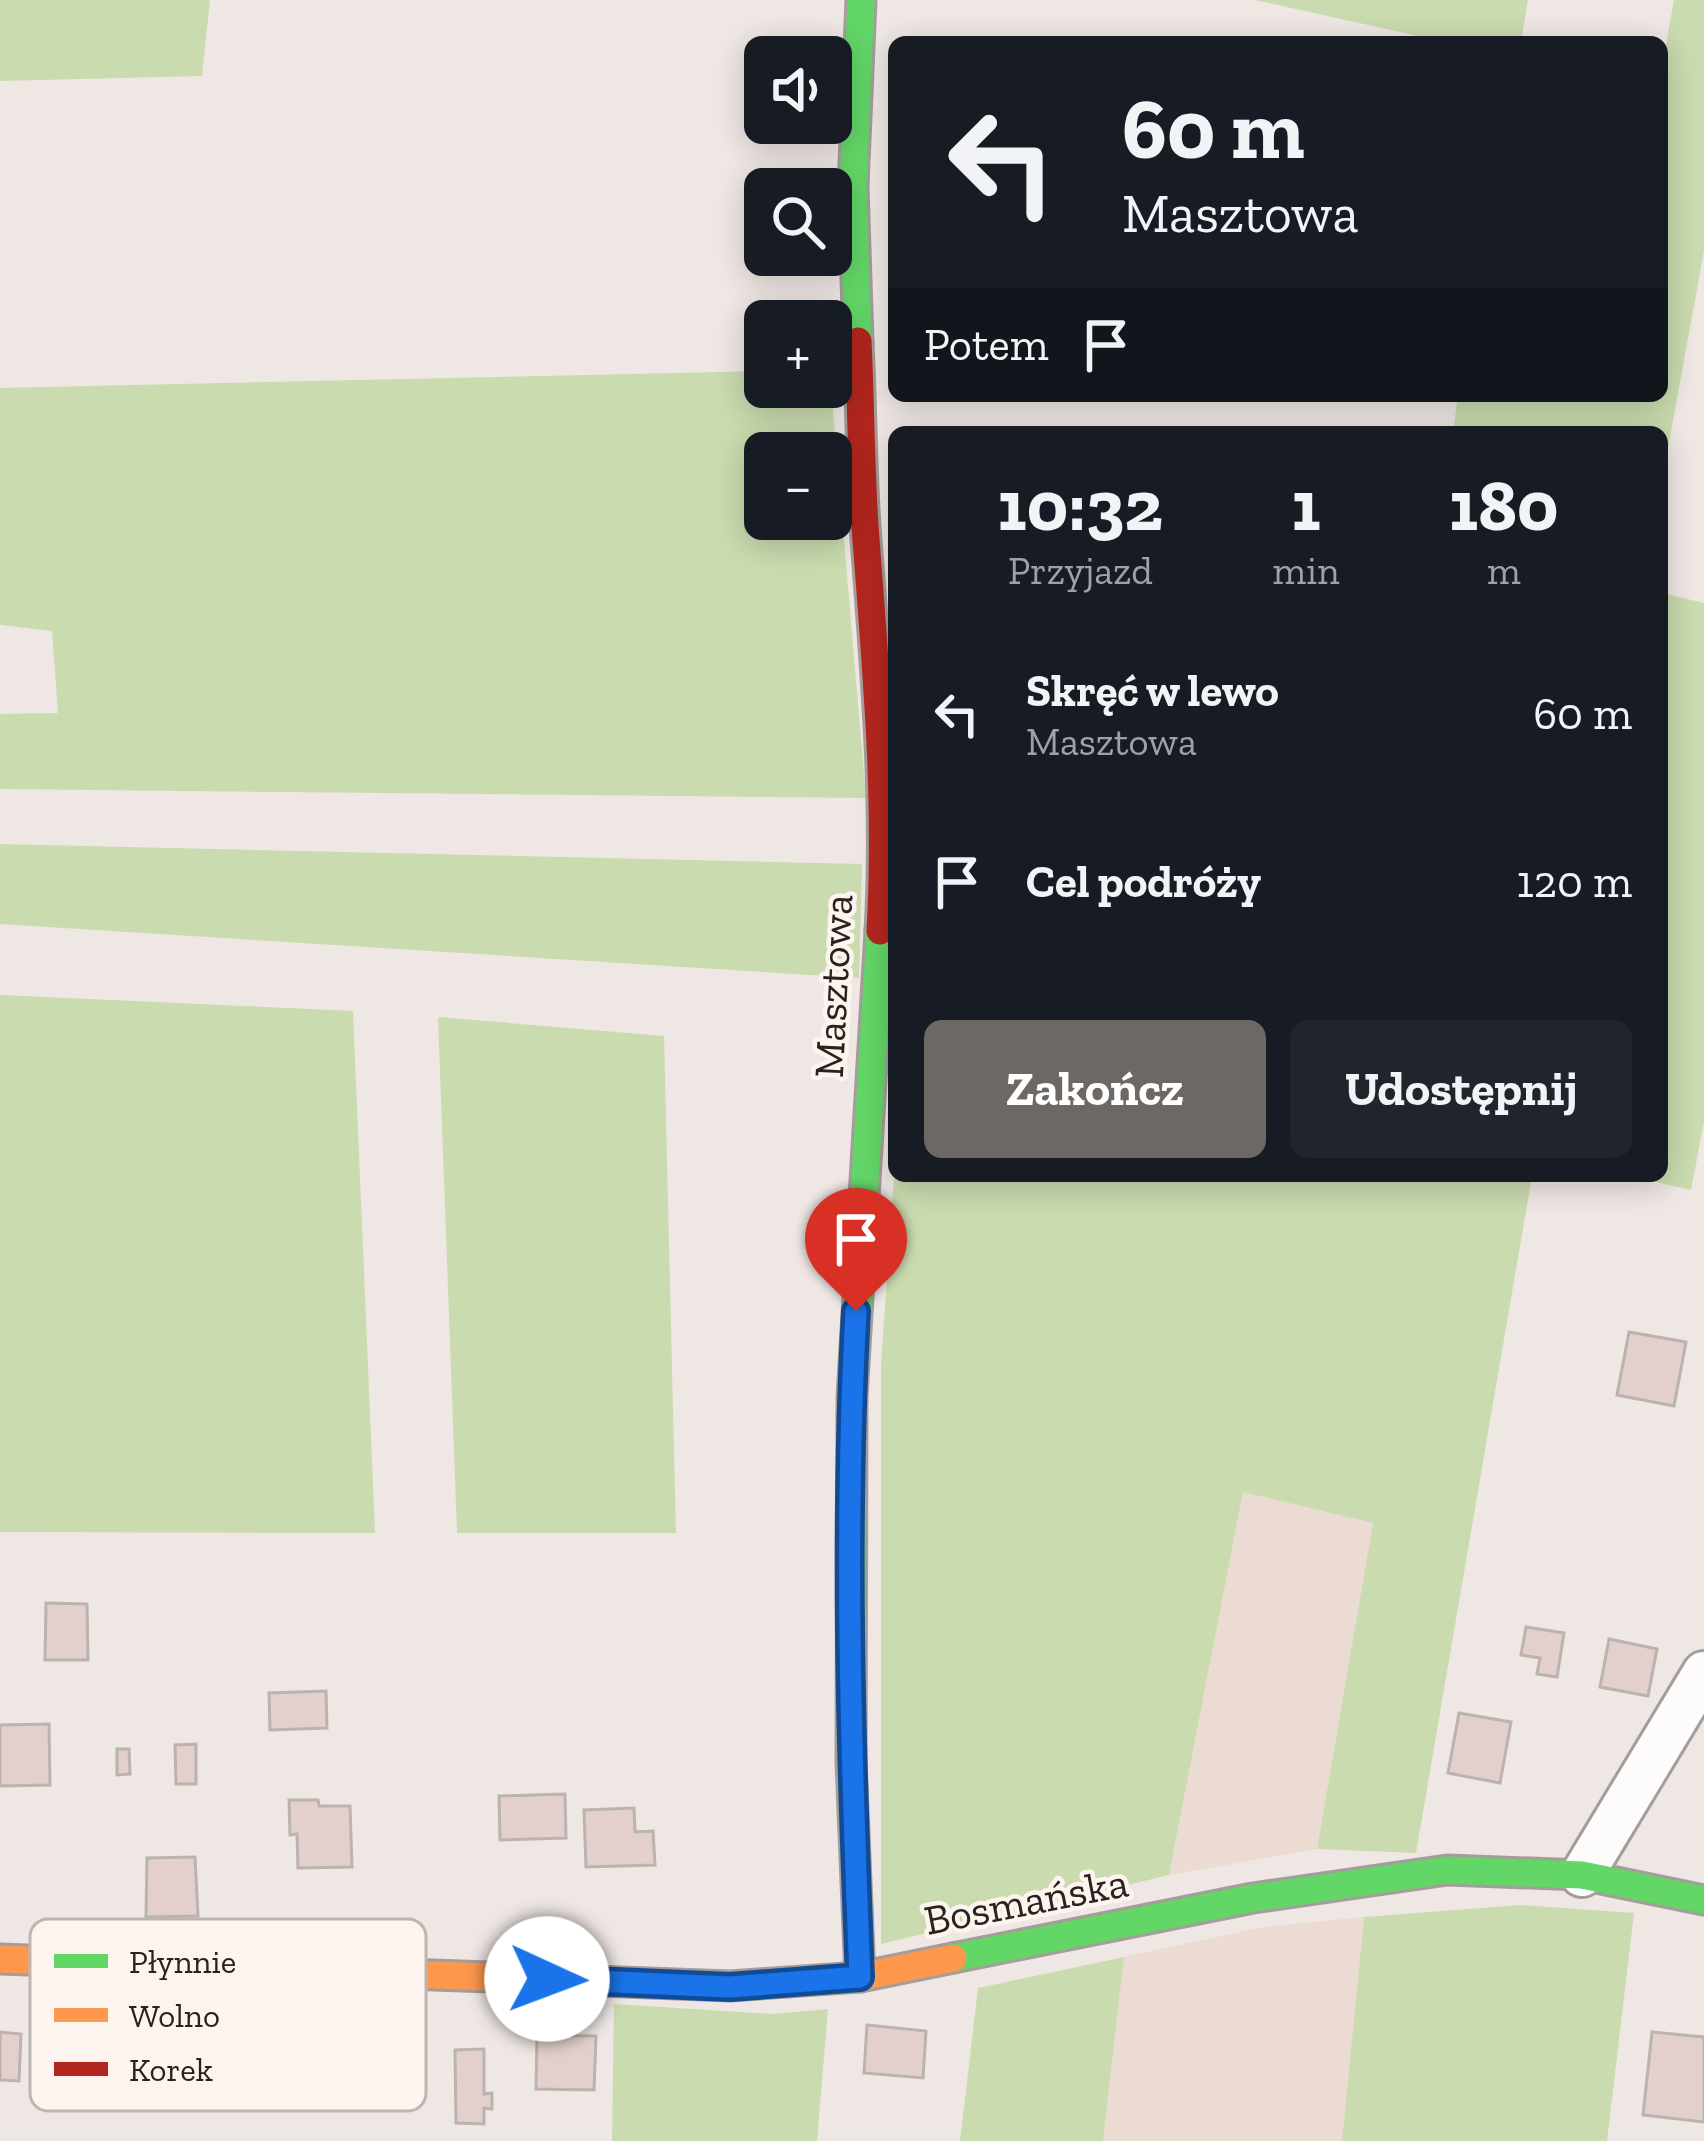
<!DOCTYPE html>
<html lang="pl">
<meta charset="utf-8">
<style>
:root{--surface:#171b24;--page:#20242c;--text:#f1f3f6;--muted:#9ea1a6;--accent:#6e6864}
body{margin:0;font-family:"Zilla Slab",serif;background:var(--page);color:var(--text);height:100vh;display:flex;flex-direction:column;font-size:45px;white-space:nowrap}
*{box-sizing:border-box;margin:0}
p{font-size:39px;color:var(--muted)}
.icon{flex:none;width:66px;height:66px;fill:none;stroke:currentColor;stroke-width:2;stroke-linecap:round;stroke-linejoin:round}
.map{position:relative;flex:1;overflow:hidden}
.panel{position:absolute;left:888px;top:426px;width:780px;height:756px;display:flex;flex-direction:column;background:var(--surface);border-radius:18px;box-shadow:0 6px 30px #0003}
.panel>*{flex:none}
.guide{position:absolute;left:888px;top:36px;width:780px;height:366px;border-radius:18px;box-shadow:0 6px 30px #0003;background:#171b24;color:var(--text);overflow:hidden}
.fabs{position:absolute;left:744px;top:36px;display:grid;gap:24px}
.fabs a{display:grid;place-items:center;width:108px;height:108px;border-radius:18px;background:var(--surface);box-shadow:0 6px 30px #0003;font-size:60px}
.pin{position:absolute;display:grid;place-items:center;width:102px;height:102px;color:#fff;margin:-123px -51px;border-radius:50% 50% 50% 0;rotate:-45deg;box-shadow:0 0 12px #0007}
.pin .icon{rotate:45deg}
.me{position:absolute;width:132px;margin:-66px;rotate:92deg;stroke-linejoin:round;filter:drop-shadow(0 0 9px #0008)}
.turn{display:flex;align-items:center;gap:42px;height:252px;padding:0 36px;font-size:54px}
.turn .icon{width:156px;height:156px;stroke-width:2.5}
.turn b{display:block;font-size:84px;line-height:102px}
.then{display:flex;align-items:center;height:114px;padding:0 36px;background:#0003;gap:24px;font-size:45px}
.eta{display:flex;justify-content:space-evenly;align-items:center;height:204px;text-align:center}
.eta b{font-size:72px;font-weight:700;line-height:84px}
.primary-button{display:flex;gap:24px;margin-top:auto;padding:24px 36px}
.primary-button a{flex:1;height:138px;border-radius:18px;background:var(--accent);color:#fff;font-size:48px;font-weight:700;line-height:138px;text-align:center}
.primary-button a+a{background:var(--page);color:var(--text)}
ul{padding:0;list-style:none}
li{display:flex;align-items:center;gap:36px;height:168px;padding:0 36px}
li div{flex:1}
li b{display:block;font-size:45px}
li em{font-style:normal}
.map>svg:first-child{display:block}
.built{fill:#ebdbd2}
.green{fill:#cadbaf;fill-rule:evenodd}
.building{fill:#e3d0cd;stroke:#bab3b0;stroke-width:3}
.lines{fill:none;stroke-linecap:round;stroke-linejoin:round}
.street-casing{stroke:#a49d9a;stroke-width:48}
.fast-casing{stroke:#a49d9a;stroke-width:33}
.slow-casing{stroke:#a49d9a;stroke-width:33}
.jam-casing{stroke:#a49d9a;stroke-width:33}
.street{stroke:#fdfbfb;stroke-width:42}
.fast{stroke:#63d668;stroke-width:27}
.slow{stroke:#ff974d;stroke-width:27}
.jam{stroke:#b3261e;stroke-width:27}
.route-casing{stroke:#114b97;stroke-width:30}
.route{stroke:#1a73e8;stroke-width:21}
.labels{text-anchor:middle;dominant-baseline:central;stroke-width:9;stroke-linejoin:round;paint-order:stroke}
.street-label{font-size:42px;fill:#292320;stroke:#fef4ef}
.key{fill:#fef4ef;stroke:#beb5b1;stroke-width:3}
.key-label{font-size:33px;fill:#292320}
</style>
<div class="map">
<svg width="1704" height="2141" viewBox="0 0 1704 2141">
<rect width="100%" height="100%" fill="#efe7e3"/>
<path class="built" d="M1243,1492L1373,1523L1317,1849L1169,1875Z
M1364,1917L1342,2141H1103L1124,1957L1263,1927Z"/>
<path class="green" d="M0,0H210L202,76L0,81Z
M1255,0H1528L1521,42H1445Z
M1674,0H1704V251L1662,481V432H1453L1458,396H1662V67Z
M765,371V387H831L866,798L0,789V714L58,713L52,631L0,625V388ZM765,453H831V519H765Z
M1662,593L1704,603V1122L1691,1190L1629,1176H1662Z
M0,844L862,864L859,978L0,924Z
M0,995L353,1011L375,1533L0,1532Z
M438,1017L664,1036L676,1533H457Z
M894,1176H1532L1416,1853L1317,1849L1373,1523L1243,1492L1169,1875L881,1944V1365Z
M1520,1905L1634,1913L1607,2141H1342L1364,1917Z
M1124,1957L1103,2141H960L978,1988Z
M614,2004L773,2014L828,2009L817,2141H612Z"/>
<path class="building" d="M1629,1332L1686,1342L1674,1406L1617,1395Z
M46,1603L87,1604L88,1660H45Z
M1526,1627L1564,1633L1557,1677L1537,1674L1540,1658L1521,1655Z
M1609,1639L1657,1649L1648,1696L1600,1687Z
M326,1691L327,1728L270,1730L269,1693Z
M1459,1713L1511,1722L1500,1783L1448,1773Z
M49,1724L50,1785L0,1786V1725Z
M196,1744V1784H176L175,1745Z
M117,1749H129L130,1774L117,1775Z
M565,1794L566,1838L500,1840L499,1796Z
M289,1800H318L319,1806H350L352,1867L298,1868L297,1834L290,1835Z
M634,1808L635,1832L653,1831L655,1865L586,1867L584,1810Z
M195,1857L198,1916L146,1917L147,1858Z
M867,2025L926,2031L923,2078L864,2073Z
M0,2032L21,2034L19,2081L0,2080Z
M1652,2032L1704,2037V2122L1643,2115Z
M537,2035L596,2036L594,2090L536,2089Z
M484,2049V2094L492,2093V2109L484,2108V2124L456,2123L455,2050Z"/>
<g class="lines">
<defs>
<path id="street" d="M1582,1875L1704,1673"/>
<path id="fast" d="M858,341L853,187L861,0
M953,1958L1253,1898L1447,1870L1582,1875L1704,1900
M860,1977L851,1762L852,1397L880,931"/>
<path id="slow" d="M0,1959L730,1986L860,1977L953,1958"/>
<path id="jam" d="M858,341C861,403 861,465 865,526C875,662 888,795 880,931"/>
</defs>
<use href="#street" class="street-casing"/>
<use href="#fast" class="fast-casing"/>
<use href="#slow" class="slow-casing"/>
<use href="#jam" class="jam-casing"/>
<use href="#street" class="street"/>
<use href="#fast" class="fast"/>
<use href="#slow" class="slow"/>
<use href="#jam" class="jam"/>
</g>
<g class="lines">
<defs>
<path id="route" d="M547,1979L730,1987L860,1977C851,1755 844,1533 856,1311"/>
</defs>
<use href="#route" class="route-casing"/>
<use href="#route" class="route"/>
</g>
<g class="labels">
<g class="street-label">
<text transform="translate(833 986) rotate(-87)">Masztowa</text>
<text transform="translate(1026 1901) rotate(-11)">Bosmańska</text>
</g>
</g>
<rect x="30" y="1919" width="396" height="192" rx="18" class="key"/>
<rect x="54" y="1954" width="54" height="14" fill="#63d668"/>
<rect x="54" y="2008" width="54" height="14" fill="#ff974d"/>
<rect x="54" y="2062" width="54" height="14" fill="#b3261e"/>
<g class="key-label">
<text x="129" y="1973">Płynnie</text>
<text x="129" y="2027">Wolno</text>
<text x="129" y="2081">Korek</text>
</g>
</svg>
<div class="fabs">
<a><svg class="icon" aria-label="sound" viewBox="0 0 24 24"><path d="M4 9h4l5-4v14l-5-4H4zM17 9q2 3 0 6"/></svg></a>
<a><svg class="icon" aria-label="search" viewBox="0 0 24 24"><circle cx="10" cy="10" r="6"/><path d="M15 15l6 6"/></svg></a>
<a>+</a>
<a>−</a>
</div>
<div class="pin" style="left:856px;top:1311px;background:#d93025"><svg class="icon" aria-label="arrive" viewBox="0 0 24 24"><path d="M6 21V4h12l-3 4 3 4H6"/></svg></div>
<svg class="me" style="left:547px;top:1979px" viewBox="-20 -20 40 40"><circle r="19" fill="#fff"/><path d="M0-13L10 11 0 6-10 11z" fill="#1a73e8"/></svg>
<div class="guide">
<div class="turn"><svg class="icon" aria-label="left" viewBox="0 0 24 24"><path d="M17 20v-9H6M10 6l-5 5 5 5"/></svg><div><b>60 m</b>Masztowa</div></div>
<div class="then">Potem<svg class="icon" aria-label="arrive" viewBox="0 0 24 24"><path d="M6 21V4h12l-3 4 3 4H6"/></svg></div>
</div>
<section class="panel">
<div class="eta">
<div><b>10:32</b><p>Przyjazd</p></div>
<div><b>1</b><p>min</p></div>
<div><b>180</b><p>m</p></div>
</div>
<ul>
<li><svg class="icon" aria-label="left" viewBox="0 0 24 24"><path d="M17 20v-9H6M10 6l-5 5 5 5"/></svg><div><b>Skręć w lewo</b><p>Masztowa</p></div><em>60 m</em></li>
<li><svg class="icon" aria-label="arrive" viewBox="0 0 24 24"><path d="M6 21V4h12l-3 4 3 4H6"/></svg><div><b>Cel podróży</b></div><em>120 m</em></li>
</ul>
<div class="primary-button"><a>Zakończ</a><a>Udostępnij</a></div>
</section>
</div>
